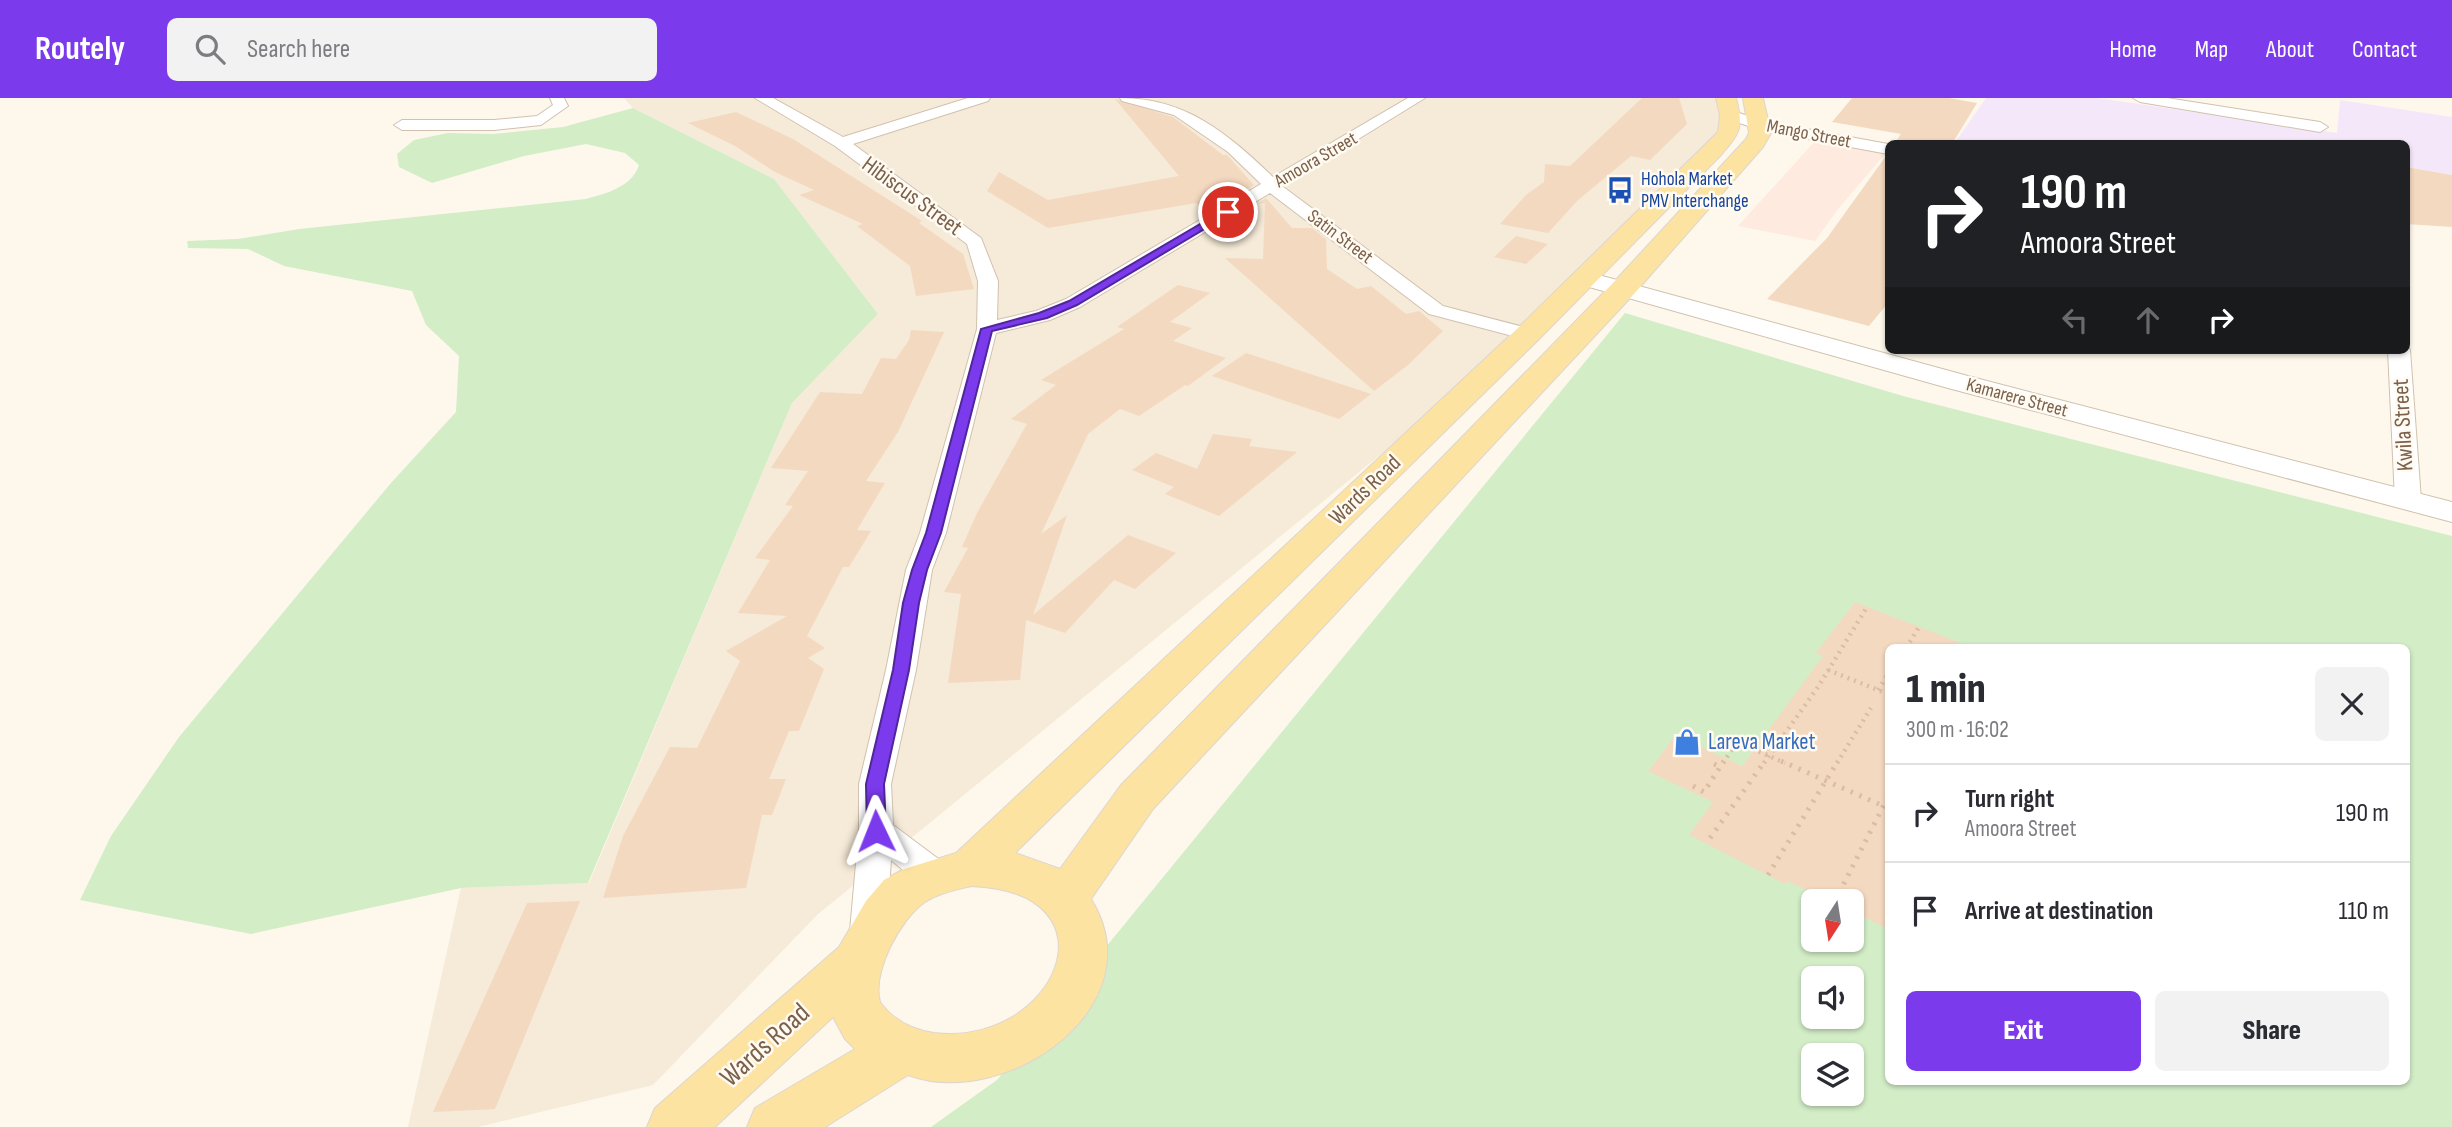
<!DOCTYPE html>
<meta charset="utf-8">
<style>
:root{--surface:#fff;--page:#f2f2f3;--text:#2b2b33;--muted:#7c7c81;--line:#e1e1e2;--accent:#7c3aed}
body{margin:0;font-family:"Sofia Sans Condensed",sans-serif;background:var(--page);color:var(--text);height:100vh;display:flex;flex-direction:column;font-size:26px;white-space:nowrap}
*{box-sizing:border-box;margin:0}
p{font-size:23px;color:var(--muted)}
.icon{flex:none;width:38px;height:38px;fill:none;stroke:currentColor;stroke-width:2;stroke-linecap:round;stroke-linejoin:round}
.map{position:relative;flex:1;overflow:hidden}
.sheet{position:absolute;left:1885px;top:546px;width:525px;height:441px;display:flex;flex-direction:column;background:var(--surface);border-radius:10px;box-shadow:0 2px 5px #0004}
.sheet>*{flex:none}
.top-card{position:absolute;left:1885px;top:42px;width:525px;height:214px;border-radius:10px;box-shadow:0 2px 5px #0004;background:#202124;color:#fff;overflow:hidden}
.needle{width:46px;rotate:192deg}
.fabs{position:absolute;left:1801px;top:791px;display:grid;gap:14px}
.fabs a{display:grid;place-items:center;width:63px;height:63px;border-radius:10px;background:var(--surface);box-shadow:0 2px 5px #0004;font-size:35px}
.pin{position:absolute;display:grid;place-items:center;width:60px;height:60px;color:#fff;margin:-30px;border:4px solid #fff;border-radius:50%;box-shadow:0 2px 7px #0007}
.me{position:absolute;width:77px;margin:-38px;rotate:358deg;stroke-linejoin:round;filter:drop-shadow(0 0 5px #0008)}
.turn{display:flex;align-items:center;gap:24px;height:147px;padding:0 21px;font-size:32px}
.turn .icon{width:91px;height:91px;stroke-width:2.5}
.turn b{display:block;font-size:49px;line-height:60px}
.lanes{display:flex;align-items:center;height:66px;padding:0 21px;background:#0003;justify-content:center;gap:35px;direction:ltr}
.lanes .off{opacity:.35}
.round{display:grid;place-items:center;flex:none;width:74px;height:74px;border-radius:10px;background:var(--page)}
.overview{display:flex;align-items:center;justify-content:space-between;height:119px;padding:0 21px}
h1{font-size:42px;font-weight:800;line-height:52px}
.primary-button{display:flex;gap:14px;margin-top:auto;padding:14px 21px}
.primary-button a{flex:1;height:80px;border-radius:10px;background:var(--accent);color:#fff;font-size:28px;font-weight:800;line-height:80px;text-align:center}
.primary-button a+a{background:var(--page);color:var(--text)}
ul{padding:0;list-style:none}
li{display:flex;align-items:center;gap:21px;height:98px;padding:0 21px;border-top:2px solid var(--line)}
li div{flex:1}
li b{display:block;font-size:26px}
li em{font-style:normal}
header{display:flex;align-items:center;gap:42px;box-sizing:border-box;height:98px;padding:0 35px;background:var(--accent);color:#fff}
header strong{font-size:33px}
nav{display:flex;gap:38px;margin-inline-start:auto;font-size:24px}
.search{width:490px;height:63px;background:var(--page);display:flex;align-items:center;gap:18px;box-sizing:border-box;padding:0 24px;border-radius:10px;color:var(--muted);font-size:26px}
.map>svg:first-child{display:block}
.residential{fill:#f6ead8}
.commercial{fill:#feeade}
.education{fill:#f5e7fa}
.green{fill:#d3edc7;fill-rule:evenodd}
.building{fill:#f4d9c1}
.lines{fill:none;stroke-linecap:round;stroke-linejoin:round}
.minor-casing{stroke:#d1c1ae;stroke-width:2}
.tertiary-casing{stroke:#d1c1ae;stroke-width:2}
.primary-casing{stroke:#ddd6d0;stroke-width:2}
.path-far1{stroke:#dabda3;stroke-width:4.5;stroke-dasharray:2 5;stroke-linecap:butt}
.path{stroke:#dabda3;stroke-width:5;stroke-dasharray:2.5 7;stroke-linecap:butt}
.minor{fill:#fff;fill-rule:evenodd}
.tertiary{fill:#fff;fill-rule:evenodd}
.primary{fill:#fde3a2;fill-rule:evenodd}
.route{fill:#7c3aed;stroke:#51269a;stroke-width:2}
.labels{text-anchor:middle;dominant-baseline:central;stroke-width:5;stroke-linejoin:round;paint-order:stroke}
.far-street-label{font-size:19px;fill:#7b604b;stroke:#fffbf2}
.far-transit-label{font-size:19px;fill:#164399;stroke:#fffbf2;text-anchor:start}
.street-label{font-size:23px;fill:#7b604b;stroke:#fffbf2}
.shop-label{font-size:23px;fill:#366cbe;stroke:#fffbf2;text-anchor:start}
.near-street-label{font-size:28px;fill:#7b604b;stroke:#fffbf2}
</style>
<header>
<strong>Routely</strong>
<div class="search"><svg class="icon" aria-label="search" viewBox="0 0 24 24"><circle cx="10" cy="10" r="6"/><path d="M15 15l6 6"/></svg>Search here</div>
<nav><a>Home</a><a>Map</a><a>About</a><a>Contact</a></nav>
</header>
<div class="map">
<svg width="2452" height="1029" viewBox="0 0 2452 1029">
<rect width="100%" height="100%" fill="#fdf8eb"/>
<path class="residential" d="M624,0H1726L1729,35L1528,236L817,817L653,987L478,1029H408L461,790L589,785L792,305L878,216L774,81L633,10Z"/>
<path class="commercial" d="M1817,41L1885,56L1838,111L1815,143L1738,128Z"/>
<path class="education" d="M1986,0H2098L2337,35L2340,2L2452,19V77L2406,69V46H1954Z"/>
<path class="green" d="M633,10L774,81L878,216L792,305L588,785L461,790L251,836L80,802L111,738L179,639L391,385L456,314L459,258L426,227L412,193L284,168L248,151L188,150L187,143L238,141L299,131L586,101C607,95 632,89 639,67L625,55L586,46L524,58L432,85L399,69L397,56L414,42L448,35L493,36L563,29Z
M1625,215L1903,298L2452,438V1029H931L997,982ZM1888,550H2406V984H1888ZM1813,803H1852V842H1813ZM1813,880H1852V919H1813ZM1813,957H1852V996H1813Z"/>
<path class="building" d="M1642,0H1679L1687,26L1650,62L1631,58L1577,103L1548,135L1500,126L1526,97L1544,84L1545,66L1570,68Z
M1852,0H1949L1977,5L1952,46H1894L1901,36L1832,24Z
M1115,1L1173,19L1223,57H1227L1254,87L1214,111L1201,112L1196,105L1048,130L987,93L999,74L1048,102L1179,78Z
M736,14L793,41L922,123L919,125L963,156L974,191L916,198L910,168L857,128L863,126L799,97L814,92L775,74L735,48L688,25Z
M1886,58H1888V205L1869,228L1767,201L1827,140Z
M2406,69L2452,77V129L2406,126Z
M1266,100L1292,130H1312L1326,141L1327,171L1357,191L1371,188L1406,216L1419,213L1443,233L1408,267L1374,293L1225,160L1263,161L1265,105L1257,106Z
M1516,138L1548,146L1526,166L1494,159Z
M1178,187L1210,195L1170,224L1192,230L1173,243L1226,260L1188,288L1185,287L1139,318L1120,311L1088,336L1041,436L1067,417L1033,517L1128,437L1176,455L1135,491L1114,482L1065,535L1026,522L1020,582L948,585L961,496L944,494L968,450L962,449L977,415L1027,326L1011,321L1056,287L1041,282L1124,231L1117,229Z
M911,232L944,234L898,334L866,383L885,385L857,432L871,433L849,469H843L807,538L825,550L808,560L824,571L799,633H789L769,681H786L772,717H762L746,790L603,800L623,738L670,649L697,650L740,563L726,553L787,518L738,515L770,462L755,460L793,408L785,407L808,373L771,370L820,294L862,296L881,260L896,261L909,242Z
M1246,255L1371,296L1339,321L1212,278Z
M1213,336L1252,341L1249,348L1297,354L1219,418L1165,396L1174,389L1132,372L1156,355L1197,371Z
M1855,504L1966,547L1888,550V831L1852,813V803H1828L1788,783L1785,786L1689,737L1713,704L1648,673L1676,637L1742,668L1823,558L1816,555Z
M580,803L495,1011L433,1014L527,805Z"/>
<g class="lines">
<defs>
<path id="minor" d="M550,0H564L568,8L541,27L494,32H402L394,27L402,22H494L537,18L553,7Z
M755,0H773L843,39L968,0H990L988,3L853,46L981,140L998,183L997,222L1036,213L1066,201L1261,86L1228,54L1174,17L1122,3L1120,0C1186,0 1227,35 1273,79L1408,0H1425L1282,88L1443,208L1535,232L1538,236L1535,240L1528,242L1429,216L1270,95L1080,209L1050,222L996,235L946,435L932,472L916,572L891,686L893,727L948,768L953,778L948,788C924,796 909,776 891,762L886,833L881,843L868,848L855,843L850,833L859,732V686L886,572L906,472L920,435L977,231L978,183L967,146L835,48Z
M2133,0H2167L2320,24L2328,29L2320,34L2140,4Z
M1730,12L1763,23L1888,46V56L1760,32L1725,20L1722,17L1725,14Z
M2406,247L2410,252L2421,402L2417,407L2408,410L2399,407L2395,402L2388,252H2406Z"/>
<path id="tertiary" d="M1584,173L1968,278L2452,404V424L1948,290L1575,185L1572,180L1575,175Z"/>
<path id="primary" d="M1716,0H1736C1744,30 1740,35 1720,58L1538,242L1015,755L1060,771L1121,687L1613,185L1746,41L1749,35L1743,0H1763L1771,35L1763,49L1633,197L1153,711L1091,801C1157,908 1006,1013 908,977L825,1029H747L755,1010L855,951L845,941L833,919L715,1029H647L655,1010L839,849L866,803L884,782L904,771L956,755L1518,230L1718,34L1720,17ZM971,788C1123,794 1056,949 934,935C913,932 893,922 880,904C872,874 900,821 925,804C939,795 955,792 971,788Z"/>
</defs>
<use href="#minor" class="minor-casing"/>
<use href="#tertiary" class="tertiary-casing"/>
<use href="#primary" class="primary-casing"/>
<path class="path-far1" d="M1906,550L1919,529
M1828,572L1888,596
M1878,592L1888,576
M1723,665L1737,644L1785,665
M1764,665L1818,589L1867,509
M1837,665L1871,610"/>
<path class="path" d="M1781,663L1888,710
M1714,666L1721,669
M1693,688L1704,694L1724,663
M1710,740L1765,663
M1768,777L1838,663
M1835,803L1888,699"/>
<use href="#minor" class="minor"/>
<use href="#tertiary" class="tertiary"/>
<use href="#primary" class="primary"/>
</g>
<path class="route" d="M1224,112L1233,114L1077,207L1047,220L992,233L941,435L927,472L919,505L909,572L884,686L886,733L883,738L876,740L870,738L867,733L866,686L893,572L903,505L912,472L926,435L981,231L1039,215L1069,203Z"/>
<defs>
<symbol id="bus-bare" viewBox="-9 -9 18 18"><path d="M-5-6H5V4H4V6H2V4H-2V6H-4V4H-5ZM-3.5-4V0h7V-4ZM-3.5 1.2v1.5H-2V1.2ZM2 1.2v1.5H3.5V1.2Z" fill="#1a4fb4" stroke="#fffbf2" stroke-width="2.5" paint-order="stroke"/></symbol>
<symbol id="shop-bare" viewBox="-9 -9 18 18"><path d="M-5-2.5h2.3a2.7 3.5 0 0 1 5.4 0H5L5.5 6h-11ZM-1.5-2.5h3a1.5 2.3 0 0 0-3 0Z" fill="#3f7fe0" stroke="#fffbf2" stroke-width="2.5" paint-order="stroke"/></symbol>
</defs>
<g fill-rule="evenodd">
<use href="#bus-bare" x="1601" y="73" width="38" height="38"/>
<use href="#shop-bare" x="1668" y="625" width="38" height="38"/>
</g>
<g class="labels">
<g class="far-street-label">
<text transform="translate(1809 36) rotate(11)">Mango Street</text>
<text transform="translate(1316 62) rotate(-30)">Amoora Street</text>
<text transform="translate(1340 139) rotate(37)">Satin Street</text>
<text transform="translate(2017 300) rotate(15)">Kamarere Street</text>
</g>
<g class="far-transit-label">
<text x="1641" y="81">Hohola Market<tspan x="1641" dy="22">PMV Interchange</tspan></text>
</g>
<g class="street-label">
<text transform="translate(912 98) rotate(36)">Hibiscus Street</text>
<text transform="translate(2403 327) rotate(-93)">Kwila Street</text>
<text transform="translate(1365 392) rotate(-44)">Wards Road</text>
</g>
<g class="shop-label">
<text x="1708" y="644">Lareva Market</text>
</g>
<g class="near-street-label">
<text transform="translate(765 947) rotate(-42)">Wards Road</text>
</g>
</g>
</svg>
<div class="fabs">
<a><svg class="needle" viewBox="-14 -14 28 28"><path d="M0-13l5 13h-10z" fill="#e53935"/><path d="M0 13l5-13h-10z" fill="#7c7c81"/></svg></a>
<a><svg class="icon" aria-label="sound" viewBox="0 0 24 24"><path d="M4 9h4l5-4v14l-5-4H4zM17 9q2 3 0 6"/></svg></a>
<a><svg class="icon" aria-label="layers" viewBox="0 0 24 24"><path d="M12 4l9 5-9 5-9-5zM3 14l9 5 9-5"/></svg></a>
</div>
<div class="pin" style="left:1228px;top:114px;background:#d93025"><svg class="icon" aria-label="arrive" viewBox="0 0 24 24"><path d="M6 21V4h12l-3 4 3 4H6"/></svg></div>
<svg class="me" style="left:876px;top:733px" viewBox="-20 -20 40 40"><path d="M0-17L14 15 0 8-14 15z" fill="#7c3aed" stroke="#fff" stroke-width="4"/></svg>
<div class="top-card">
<div class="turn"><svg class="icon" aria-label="right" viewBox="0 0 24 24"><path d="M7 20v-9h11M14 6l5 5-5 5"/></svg><div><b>190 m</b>Amoora Street</div></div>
<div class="lanes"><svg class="icon off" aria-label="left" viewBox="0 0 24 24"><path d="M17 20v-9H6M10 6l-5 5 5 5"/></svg><svg class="icon off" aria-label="ahead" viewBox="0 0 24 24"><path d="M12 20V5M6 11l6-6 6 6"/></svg><svg class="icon" aria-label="right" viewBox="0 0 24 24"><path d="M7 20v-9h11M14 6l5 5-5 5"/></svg></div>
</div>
<section class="sheet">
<div class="overview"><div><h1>1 min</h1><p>300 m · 16:02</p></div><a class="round"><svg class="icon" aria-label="close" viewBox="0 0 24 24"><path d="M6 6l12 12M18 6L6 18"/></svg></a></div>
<ul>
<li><svg class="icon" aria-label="right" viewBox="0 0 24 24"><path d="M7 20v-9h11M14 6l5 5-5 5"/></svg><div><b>Turn right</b><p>Amoora Street</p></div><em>190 m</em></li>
<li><svg class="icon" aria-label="arrive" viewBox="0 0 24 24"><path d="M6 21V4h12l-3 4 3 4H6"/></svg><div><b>Arrive at destination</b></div><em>110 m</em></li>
</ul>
<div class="primary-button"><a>Exit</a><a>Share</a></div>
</section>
</div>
